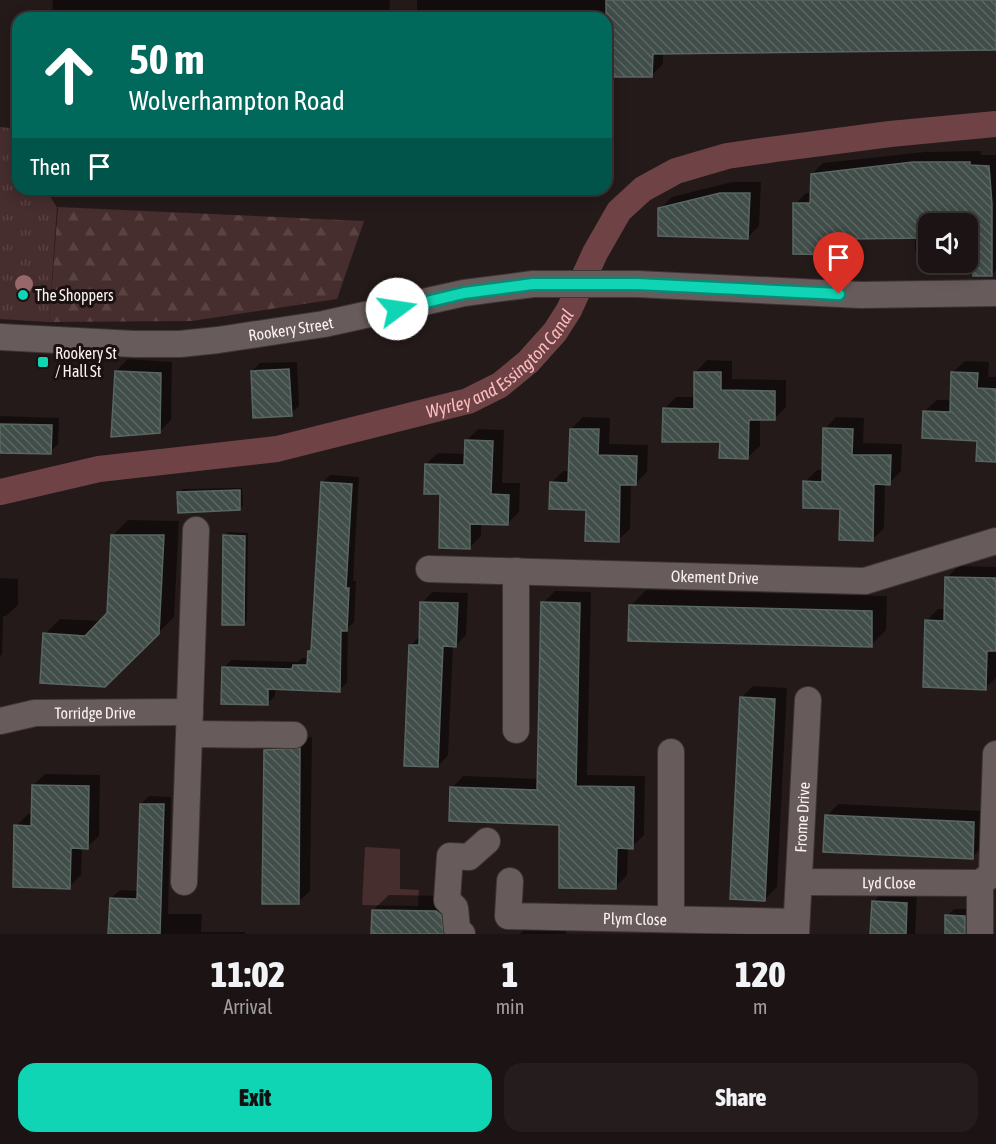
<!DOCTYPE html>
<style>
:root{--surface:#1c1414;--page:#251d1d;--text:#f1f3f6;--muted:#a09ea0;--line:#3a3334;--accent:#0fd5b4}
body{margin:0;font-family:"Asap Condensed",sans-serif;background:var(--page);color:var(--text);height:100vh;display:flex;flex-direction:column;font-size:22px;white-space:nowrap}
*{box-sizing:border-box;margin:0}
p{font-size:20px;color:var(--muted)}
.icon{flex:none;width:33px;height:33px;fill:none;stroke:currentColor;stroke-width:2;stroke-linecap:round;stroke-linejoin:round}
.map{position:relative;height:934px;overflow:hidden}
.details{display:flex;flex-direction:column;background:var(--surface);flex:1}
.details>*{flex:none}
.banner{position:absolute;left:12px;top:12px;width:600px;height:183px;border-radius:18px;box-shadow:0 3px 15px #0003,0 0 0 2px var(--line);background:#00695c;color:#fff;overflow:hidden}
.tools{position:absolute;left:918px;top:213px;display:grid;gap:12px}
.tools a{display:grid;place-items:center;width:60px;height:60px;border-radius:12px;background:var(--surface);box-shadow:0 3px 15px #0003,0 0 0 2px var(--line);font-size:30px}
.pin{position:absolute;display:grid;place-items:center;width:51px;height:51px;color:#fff;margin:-62px -26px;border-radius:50% 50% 50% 0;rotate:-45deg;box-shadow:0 0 6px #0007}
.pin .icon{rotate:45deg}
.me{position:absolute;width:66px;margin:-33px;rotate:76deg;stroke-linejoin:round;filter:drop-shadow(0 0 4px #0008)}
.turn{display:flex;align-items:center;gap:21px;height:126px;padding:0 18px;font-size:27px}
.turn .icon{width:78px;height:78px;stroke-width:2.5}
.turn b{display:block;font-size:42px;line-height:51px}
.then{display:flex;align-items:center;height:57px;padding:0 18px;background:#0003;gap:12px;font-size:22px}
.eta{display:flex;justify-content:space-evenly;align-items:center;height:102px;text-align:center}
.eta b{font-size:36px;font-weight:800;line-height:42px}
.button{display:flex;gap:12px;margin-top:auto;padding:12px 18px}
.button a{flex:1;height:69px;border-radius:18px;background:var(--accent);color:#111;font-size:24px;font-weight:800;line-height:69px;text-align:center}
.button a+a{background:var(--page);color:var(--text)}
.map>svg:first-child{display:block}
.grass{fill:url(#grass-tufts)}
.forest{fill:url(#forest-firs)}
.park{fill:#462d2e}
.shadow{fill:#0007}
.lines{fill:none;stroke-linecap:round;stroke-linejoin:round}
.canal{stroke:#6f4346;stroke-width:26}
.building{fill:url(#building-back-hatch);stroke:#586662;stroke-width:1.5}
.minor-casing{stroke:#3d3535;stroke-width:28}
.minor{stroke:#685b5b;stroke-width:26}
.tree{fill:#97686a}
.route-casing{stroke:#0a8a75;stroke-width:15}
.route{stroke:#0fd5b4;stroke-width:10}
.poi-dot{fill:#0fd5b4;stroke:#1b1111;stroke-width:2}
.labels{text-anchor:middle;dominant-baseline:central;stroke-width:6;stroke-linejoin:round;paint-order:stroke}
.poi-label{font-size:16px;fill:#fbf3f3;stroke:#1b1111;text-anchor:start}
.street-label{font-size:16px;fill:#fbf3f3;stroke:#1b1111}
.water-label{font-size:18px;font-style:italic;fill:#fcbdc0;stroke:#1b1111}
</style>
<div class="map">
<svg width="996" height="934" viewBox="0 0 996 934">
<defs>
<pattern id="grass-tufts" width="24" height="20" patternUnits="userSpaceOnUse" patternTransform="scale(1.5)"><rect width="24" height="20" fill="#462d2e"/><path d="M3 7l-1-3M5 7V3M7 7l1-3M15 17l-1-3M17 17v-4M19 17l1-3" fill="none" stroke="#584242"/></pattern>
<pattern id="forest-firs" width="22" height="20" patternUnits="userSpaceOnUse" patternTransform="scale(1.5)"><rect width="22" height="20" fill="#462d2e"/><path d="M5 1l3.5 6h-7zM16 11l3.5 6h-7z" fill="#584242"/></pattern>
<pattern id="building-back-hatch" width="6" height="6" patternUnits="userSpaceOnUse" patternTransform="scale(1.5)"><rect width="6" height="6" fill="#404d49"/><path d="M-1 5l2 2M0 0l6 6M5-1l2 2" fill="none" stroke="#5c6764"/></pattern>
</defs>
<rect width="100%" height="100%" fill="#251a1a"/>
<path class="grass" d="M0,127L18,129V189H45L57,207L49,322L0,319Z"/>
<path class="forest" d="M58,207L364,221L337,299L192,321L49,322Z"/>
<path class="park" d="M365,847L400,849V889L419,890L418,906L362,905Z"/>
<path class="shadow" d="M53,0H390L389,18H52Z
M417,0H996V49L663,52V64L651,76H606V18H417Z
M981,151V155H996V270L992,274L974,251H968V224H928V252H915V237H857V242L846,253L795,204L806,193H811L812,174L823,163L925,152Z
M732,182H761L759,226L748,237L660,209L672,197Z
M128,359L172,362L171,420L159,432L116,371Z
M707,360L732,361V379L786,380V407L774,419L760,418V446L748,457L664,409L676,397H695L696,372Z
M965,361L989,362L988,377H996V460L978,439L925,411L937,400H952L953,372Z
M297,362L299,406L291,414L252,371L260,363Z
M0,416L59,418L58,444L50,452H0Z
M583,417L610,418L609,444L648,445L647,472L635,484L631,483L630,529L618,540L588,508L551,483L563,471H570L571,429Z
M836,417L864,418L863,443L902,444L901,471L889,483H885L884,528L872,540L841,508L805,482L817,470H824L825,429Z
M478,429L504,430L502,483H520L519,512L507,524L481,523V536L469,548L426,464L438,453L466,454V441Z
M330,475L359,477L353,581H356L354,622L348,628L347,683L339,690L275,688V696L267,704L224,668L231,660L298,662L302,658H309V651L313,648L322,483Z
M242,488L243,505L240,509L179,493L183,489Z
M128,520L179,521L174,617L105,686L45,634L60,619L101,621L108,614L113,535Z
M228,532L248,533L247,620L243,624L225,536Z
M958,566L996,567V678L985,688L926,621L938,609H946L947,578Z
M0,578L18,579V605L6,616H3L2,654L0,656Z
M646,590L887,596L886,630L871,645L631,606Z
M555,591L591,592L587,775L645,776L644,835L632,847H628L627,875L616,887L561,824L452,788L463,776L539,779L543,603Z
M432,592L468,593L466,635L456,645H453L448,755L438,766L410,646L421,635L422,603Z
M753,686L787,688L777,887L765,899L741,698Z
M312,737L310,891L298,902L266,750L277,739Z
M45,774L100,775L99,836L87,847H82L81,875L69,887L16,826L28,814H32L33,785Z
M149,796L171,797L168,914H202L201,932H245V934H110L111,898L120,890L139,891L141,804Z
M838,804L985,811L984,845L972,857L827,816Z
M884,891L917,893L915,934H872L873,902Z
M389,895L452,896L458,927L476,934H372L373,910Z
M954,909H972L975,934H947V916Z
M528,926H566V934H520Z"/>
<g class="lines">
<path class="canal" id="s1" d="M0,492L99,469L277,449L468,401L500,385L528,362L555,332L569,310L595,253L619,211L643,189L676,171L727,156L776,149L890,134L996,124"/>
</g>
<path class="building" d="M606,0H996V50L653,54L652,77H606Z
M913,162H970V165L989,166L992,204V276H973L972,253H968V224H928V238L847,239V255L793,254V203H810L811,174Z
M720,193H750L748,239L658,236V208Z
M289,369L292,416L253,418L251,371Z
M115,371L161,373L160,433L111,437Z
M694,372H721V390L775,391V420H749L748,459L719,458L720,442H662L663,408L694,409Z
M951,372L978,373L977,388L996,389V462L976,461L977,441L922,438L923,411L950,412Z
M0,424L52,425L51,454L0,453Z
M823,428L853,429L852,455H891L890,485L874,484L873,541L839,540L840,509L803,508V481L822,482Z
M570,429H599L598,455L637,456L636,485H620L619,542L585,541L586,510L549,509L550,482L568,483Z
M465,440L493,441L491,494L509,495L508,525L470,524V549L439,548L440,494H424L425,464L464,465Z
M321,482L352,484L346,588H349L347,631H341L340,692L268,689V705L221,704L222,667L292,669L293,665H307L308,651H311Z
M240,490V510L178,513L177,492Z
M111,535H164L159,634L105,687L40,683L43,633L85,636L107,613Z
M223,535L245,536L244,625H222Z
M945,577L996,578V651H987L986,690L923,687L925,620L944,621Z
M420,602L458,603L456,647L443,646L438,767L404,766L409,645H419Z
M541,602L580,603L576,786L634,787L633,849L617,848L616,889L559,888V825L449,821L450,787L537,790Z
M629,605L872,611V647L628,641Z
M740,697L775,699L765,901L730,899Z
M300,748L299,904H262L264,750Z
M32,785L89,786L88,849L71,848L70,889L13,887L14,825L31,826Z
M140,804H164L160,934H108L110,898L137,899Z
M825,815L974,822L973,859L823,852Z
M872,901L907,903L906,934H870Z
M372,910L436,911L441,915L444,934H371Z
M945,915L965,916V934H945Z"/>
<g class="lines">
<defs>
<g id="minor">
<path id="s2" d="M0,337L134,344H180L218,340L324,324L464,293L533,284H637L861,295L996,293"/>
<path id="s3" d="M429,569L865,581L996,541"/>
<path id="s4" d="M0,721L35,713L190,712"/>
<path d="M516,730V571"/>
<path d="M190,734L294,735"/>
<path id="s5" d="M510,881L508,916L796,922"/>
<path d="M184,882L196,530"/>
<path id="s6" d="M799,882L980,883L992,874L996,754"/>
<path d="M671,919V752"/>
<path d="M462,934L457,929L455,908L447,900L450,856L469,857L487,841"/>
<path id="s7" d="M796,934L808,700"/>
<path d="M980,934V883"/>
</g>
</defs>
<use href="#minor" class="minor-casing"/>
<use href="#minor" class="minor"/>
</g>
<circle class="tree" cx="24" cy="284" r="9"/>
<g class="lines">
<defs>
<path id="route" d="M397,309L464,293L533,284H637L839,294"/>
</defs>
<use href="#route" class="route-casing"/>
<use href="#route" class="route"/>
</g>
<g class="poi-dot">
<circle cx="23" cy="295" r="6"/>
<rect x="37" y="356" width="12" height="12" rx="3"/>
</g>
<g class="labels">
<g class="poi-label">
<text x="35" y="295">The Shoppers</text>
<text x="55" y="353">Rookery St<tspan x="55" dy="18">/ Hall St</tspan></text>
</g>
<g class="street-label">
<text stroke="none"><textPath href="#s2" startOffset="292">Rookery Street</textPath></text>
<text stroke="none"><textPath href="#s3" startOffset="286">Okement Drive</textPath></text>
<text stroke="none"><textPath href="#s4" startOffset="96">Torridge Drive</textPath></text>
<text stroke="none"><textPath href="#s7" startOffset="117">Frome Drive</textPath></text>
<text stroke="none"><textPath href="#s6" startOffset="90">Lyd Close</textPath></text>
<text stroke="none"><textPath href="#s5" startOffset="162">Plym Close</textPath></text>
</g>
<g class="water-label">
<text stroke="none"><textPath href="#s1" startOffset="525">Wyrley and Essington Canal</textPath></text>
</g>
</g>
</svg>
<div class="tools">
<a><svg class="icon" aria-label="sound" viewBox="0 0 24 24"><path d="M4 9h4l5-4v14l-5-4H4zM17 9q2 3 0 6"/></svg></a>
</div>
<div class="pin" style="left:839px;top:294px;background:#d93025"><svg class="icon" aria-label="arrive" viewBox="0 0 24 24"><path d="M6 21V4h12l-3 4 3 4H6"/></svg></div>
<svg class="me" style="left:397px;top:309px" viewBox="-20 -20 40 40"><circle r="19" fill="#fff"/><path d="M0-13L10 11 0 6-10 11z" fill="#0fd5b4"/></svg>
<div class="banner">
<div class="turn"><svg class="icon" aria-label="ahead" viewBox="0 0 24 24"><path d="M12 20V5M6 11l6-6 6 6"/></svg><div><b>50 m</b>Wolverhampton Road</div></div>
<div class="then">Then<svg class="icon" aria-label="arrive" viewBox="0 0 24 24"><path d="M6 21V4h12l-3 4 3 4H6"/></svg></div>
</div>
</div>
<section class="details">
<div class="eta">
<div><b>11:02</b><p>Arrival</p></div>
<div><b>1</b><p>min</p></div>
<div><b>120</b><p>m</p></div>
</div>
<div class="button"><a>Exit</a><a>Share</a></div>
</section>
